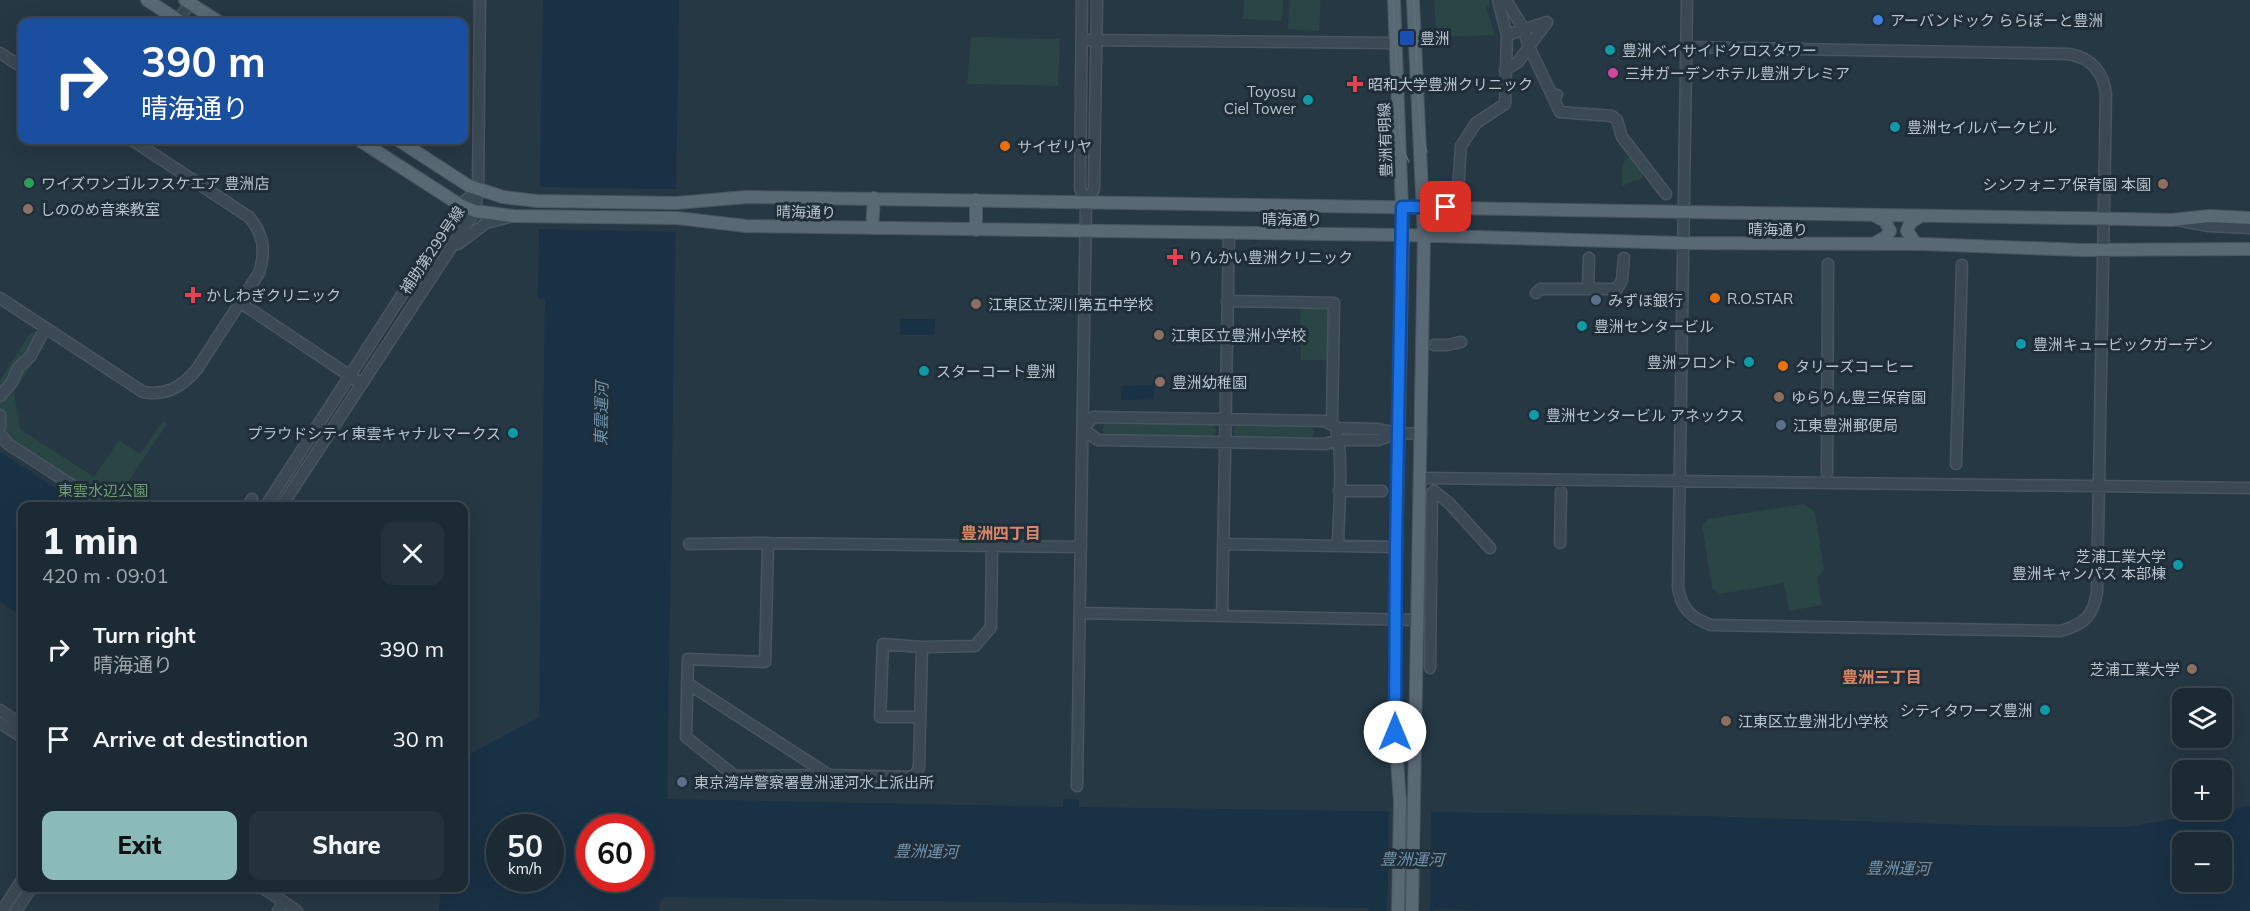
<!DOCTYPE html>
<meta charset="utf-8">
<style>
:root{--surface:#1c2a33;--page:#25323b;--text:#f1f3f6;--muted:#a0a7ac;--line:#3a464e;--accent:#8bbbb9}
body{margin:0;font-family:Mulish,"Noto Sans JP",sans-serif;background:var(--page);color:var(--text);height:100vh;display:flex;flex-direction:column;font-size:22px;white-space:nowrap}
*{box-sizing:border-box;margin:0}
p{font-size:20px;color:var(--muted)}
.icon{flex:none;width:33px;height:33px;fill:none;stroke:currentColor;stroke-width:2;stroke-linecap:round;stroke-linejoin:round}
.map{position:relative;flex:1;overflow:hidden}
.side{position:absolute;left:18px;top:502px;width:450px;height:390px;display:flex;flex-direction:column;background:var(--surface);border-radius:12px;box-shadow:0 6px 24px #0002,0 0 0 2px var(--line)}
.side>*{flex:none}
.top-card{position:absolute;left:18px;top:18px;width:450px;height:126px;border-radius:12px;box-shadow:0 6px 24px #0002,0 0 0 2px var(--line);background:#1a4fa0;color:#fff;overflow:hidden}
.tools{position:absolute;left:2172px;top:688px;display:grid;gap:12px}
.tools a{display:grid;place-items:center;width:60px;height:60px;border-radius:12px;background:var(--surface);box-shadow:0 6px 24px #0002,0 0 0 2px var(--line);font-size:30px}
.speed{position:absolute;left:486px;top:814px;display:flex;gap:12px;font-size:30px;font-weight:700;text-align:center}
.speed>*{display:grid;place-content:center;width:78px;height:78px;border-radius:50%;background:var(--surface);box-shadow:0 6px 24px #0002,0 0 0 2px var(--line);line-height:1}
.speed small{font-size:15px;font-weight:400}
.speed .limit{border:9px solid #d22;background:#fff;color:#111}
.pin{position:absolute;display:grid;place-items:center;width:51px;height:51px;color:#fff;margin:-26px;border-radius:12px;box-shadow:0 3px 9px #0006}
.me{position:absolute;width:66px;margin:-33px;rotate:0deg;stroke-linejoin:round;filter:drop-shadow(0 0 4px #0008)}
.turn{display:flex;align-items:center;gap:21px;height:126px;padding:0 24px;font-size:27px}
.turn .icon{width:78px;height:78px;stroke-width:2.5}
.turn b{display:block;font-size:42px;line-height:51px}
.round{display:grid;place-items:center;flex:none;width:63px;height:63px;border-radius:12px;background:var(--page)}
.head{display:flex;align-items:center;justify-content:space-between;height:102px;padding:0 24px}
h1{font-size:36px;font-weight:800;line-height:45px}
.cta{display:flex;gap:12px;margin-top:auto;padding:12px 24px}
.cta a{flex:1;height:69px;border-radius:12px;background:var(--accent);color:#111;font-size:24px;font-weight:800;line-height:69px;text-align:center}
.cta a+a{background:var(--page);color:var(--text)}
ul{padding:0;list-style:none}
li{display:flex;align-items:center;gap:18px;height:90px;padding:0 24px}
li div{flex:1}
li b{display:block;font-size:22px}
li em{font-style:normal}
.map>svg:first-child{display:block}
.green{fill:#294544}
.water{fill:#183144;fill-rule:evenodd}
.pier{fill:#263844}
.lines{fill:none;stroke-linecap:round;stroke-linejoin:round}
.minor-casing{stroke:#485560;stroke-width:13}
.major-casing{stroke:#485560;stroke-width:14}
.minor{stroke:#3b4954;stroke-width:10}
.major{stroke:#596974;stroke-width:12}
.tram{stroke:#5d6e7b;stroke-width:1.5}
.route-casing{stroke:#114b97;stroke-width:15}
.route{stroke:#1a73e8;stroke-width:10}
.shop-dot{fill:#3f7fe0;stroke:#1f2e39;stroke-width:2}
.transit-dot{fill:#1a4fb4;stroke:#1f2e39;stroke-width:2}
.culture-dot{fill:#0f9aa8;stroke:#1f2e39;stroke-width:2}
.hotel-dot{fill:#d1479c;stroke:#1f2e39;stroke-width:2}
.health-dot{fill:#e0444e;stroke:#1f2e39;stroke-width:2}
.food-dot{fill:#e8710a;stroke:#1f2e39;stroke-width:2}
.leisure-dot{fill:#2e9e5b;stroke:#1f2e39;stroke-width:2}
.education-dot{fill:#8d6e63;stroke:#1f2e39;stroke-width:2}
.service-dot{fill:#5c6f8a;stroke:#1f2e39;stroke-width:2}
.labels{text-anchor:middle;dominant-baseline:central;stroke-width:6;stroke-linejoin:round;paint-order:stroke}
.poi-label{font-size:15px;fill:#b9c4cd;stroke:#1f2e39;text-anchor:start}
.street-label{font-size:15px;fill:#b9c4cd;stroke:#1f2e39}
.park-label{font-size:15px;fill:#6f9f72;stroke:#1f2e39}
.water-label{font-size:16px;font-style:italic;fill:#7194ad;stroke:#1f2e39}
.neighbourhood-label{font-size:16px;font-weight:bold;fill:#da8667;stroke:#1f2e39}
</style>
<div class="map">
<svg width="2250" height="911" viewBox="0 0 2250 911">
<rect width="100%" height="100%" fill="#263844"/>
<path class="green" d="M1244,0H1283L1282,21L1243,19Z
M1289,0H1321L1319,31L1288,29Z
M1434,0H1489V6L1486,7L1495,35L1436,37Z
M971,37L1060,39L1058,86L967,84Z
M1629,156L1640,168L1643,178L1622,186V164Z
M1300,307H1326L1329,309V360H1301Z
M31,332L46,342L14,392L20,429L94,477L119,440L140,454L163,421L167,424L119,495L137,507H96L0,444V380Z
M1106,422L1213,424L1217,431L1213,438H1109L1102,430Z
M1237,424L1310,425L1314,432L1312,437L1307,441L1237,439L1233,432Z
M1804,504L1815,512L1824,570L1817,578L1822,605L1789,611L1784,583L1720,594L1712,588L1702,526L1708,519Z"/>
<path class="water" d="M543,0H679L667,799L1063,807V799L1079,800V807L1699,816L2001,826L2126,827L2250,806V911H1483L1436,909L1434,911H1369L1368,908L666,897L660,901L659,911H439L440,891L435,888H464V757L539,717L545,299L538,298ZM500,828H550V879H500ZM590,828H640V879H590ZM2182,843H2222V882H2182Z
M900,319H935L934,335H900Z
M1154,385V399L1121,400V386Z
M0,452L84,507H22V616L0,602Z"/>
<path class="pier" d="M537,187L677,189L676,232L537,229Z
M1389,808L1431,809L1430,911H1387Z"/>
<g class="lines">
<defs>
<path id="minor" d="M1506,0L1523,28L1529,47L1552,95H1557
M177,22L192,0
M1507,35L1547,22
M1082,40L1396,43
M1687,47L2069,54C2092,58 2104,73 2106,95L2097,591C2094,615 2085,624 2061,631L1711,625C1691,618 1681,608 1678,587L1687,0
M0,53L22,67
M1505,70L1518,62L1547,22
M1552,95L1560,112L1612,116L1617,120L1622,137L1666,194
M1458,190L1461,146L1476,123L1505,104L1507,35L1498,0
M1086,202L1094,189V184L1097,0
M2181,221L2209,226L2250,228
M458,244L486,223L509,217
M1588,289L1589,258
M1536,293L1540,289H1617L1622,280L1624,258
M0,298L143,392C166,396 182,387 197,369L259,273C266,252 264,234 249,217L132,140
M1227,301L1334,303L1332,421C1346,440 1338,519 1338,546
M241,303L362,384
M1434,345H1447L1461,342
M0,396L12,382L18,368L30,357L42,334
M0,415V427
M1398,433L1378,440H1338L1325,444L1098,440L1083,429L1093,417L1325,421L1337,428L1378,429L1398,433L1421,434
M0,434L8,444L106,507
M1956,464L1962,265
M1827,473L1828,264
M1420,478L2250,488
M1339,491H1382
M1434,491L1449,503L1490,548
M247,507L252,499
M265,507L460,205L478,190
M281,507L475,211L478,190L480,0
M768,543L765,662L688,659L686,737L735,776L829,775
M1560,543L1561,492
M689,544L768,543L1081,547
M1223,544L1396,547
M1080,613L1418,620
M1222,614L1229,233
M1430,668L1432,493
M687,683L829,775L911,777L917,773L919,766L922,647L975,646L991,627L992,546
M0,710L22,725
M920,717H880L883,644L922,647
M0,723L22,737
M1077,786L1086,202L1080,189L1082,0
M263,888L284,902L278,911
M284,902L297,911
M2,911L22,880
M16,911L31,888"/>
<path id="major" d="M147,0L181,22
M185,0L219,22
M1394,0L1403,235L1395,619V732L1400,802L1398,911
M359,140L460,205L475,211L513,216L677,218L746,226L1403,235L1683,243L1922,244L2082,250L2250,249
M398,140L469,186L503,197L537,201L677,203L746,197C1222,203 1697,210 2172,220L2209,216L2250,218
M1920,216L1910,223L1907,231L1916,244H1921
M872,228L874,198
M976,230V200
M1875,243L1887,236L1890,231L1885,221L1875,216
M1412,911L1424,236L1413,0"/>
</defs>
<use href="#minor" class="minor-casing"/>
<use href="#major" class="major-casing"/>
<use href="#minor" class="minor"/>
<use href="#major" class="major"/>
<path class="tram" d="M1393,0L1400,137L1403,149L1409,162
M1414,0L1420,123L1421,134L1427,152"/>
</g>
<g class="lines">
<defs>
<path id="route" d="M1395,732L1396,547L1402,207H1446"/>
</defs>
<use href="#route" class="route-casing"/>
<use href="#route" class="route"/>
</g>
<circle class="shop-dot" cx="1878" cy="20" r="6"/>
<rect class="transit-dot" x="1399" y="30" width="16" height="16" rx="3"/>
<g class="culture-dot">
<circle cx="1610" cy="50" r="6"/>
<circle cx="1308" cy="100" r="6"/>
<circle cx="1895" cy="127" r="6"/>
<circle cx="1582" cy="326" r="6"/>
<circle cx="2021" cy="344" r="6"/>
<circle cx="1749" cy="362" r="6"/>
<circle cx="924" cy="371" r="6"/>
<circle cx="1534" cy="415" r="6"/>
<circle cx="513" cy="433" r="6"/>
<circle cx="2178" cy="565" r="6"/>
<circle cx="2045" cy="710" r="6"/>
</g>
<circle class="hotel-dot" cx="1613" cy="73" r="6"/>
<g class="health-dot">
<path d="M1352 75h6v6h6v6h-6v6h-6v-6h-6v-6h6z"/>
<path d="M1172 248h6v6h6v6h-6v6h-6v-6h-6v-6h6z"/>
<path d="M190 286h6v6h6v6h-6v6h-6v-6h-6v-6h6z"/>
</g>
<g class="food-dot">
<circle cx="1005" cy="146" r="6"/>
<circle cx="1715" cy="298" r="6"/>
<circle cx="1783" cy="366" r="6"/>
</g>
<circle class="leisure-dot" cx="29" cy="183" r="6"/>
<g class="education-dot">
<circle cx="2163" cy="184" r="6"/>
<circle cx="28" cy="209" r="6"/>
<circle cx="976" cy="304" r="6"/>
<circle cx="1159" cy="335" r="6"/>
<circle cx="1160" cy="382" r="6"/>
<circle cx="1779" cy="397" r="6"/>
<circle cx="2192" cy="669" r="6"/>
<circle cx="1726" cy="721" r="6"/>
</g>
<g class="service-dot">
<circle cx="1596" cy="300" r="6"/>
<circle cx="1781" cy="425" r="6"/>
<circle cx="682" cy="782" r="6"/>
</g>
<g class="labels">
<g class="poi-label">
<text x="1890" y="20">アーバンドック ららぽーと豊洲</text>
<text x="1420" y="38">豊洲</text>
<text x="1622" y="50">豊洲ベイサイドクロスタワー</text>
<text x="1625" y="73">三井ガーデンホテル豊洲プレミア</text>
<text x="1368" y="84">昭和大学豊洲クリニック</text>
<text x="1296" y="91" text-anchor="end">Toyosu<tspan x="1296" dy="17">Ciel Tower</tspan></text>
<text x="1907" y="127">豊洲セイルパークビル</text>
<text x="1017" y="146">サイゼリヤ</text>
<text x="41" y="183">ワイズワンゴルフスケエア 豊洲店</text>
<text x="2151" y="184" text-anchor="end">シンフォニア保育園 本園</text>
<text x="40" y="209">しののめ音楽教室</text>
<text x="1188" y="257">りんかい豊洲クリニック</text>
<text x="206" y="295">かしわぎクリニック</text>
<text x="1727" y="298">R.O.STAR</text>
<text x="1608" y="300">みずほ銀行</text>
<text x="988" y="304">江東区立深川第五中学校</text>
<text x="1594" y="326">豊洲センタービル</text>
<text x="1171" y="335">江東区立豊洲小学校</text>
<text x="2033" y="344">豊洲キュービックガーデン</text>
<text x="1737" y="362" text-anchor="end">豊洲フロント</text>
<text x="1795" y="366">タリーズコーヒー</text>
<text x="936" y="371">スターコート豊洲</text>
<text x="1172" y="382">豊洲幼稚園</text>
<text x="1791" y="397">ゆらりん豊三保育園</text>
<text x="1546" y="415">豊洲センタービル アネックス</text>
<text x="1793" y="425">江東豊洲郵便局</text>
<text x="501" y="433" text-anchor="end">プラウドシティ東雲キャナルマークス</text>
<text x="2166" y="556" text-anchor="end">芝浦工業大学<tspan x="2166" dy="17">豊洲キャンパス 本部棟</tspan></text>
<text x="2180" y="669" text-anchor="end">芝浦工業大学</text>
<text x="2033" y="710" text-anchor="end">シティタワーズ豊洲</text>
<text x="1738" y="721">江東区立豊洲北小学校</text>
<text x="694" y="782">東京湾岸警察署豊洲運河水上派出所</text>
</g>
<g class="street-label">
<text transform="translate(1385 140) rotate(-92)">豊洲有明線</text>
<text transform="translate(806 212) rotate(1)">晴海通り</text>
<text x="1292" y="219">晴海通り</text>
<text x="1778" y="229">晴海通り</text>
<text transform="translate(432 250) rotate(-56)">補助第299号線</text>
</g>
<g class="park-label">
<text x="103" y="490">東雲水辺公園</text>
</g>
<g class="water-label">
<text transform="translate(601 414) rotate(-89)">東雲運河</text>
<text transform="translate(926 851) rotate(1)">豊洲運河</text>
<text transform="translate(1412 859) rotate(1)">豊洲運河</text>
<text transform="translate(1898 868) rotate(1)">豊洲運河</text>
</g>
<g class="neighbourhood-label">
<text x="1001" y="533">豊洲四丁目</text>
<text x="1882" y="677">豊洲三丁目</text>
</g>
</g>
</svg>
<div class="tools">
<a><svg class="icon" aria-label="layers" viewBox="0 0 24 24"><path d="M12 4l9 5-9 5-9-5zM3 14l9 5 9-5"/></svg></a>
<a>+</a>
<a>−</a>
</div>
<div class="speed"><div>50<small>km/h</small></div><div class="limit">60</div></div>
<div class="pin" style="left:1446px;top:207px;background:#d93025"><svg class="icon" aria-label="arrive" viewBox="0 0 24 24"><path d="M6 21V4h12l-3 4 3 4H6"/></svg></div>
<svg class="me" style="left:1395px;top:732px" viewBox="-20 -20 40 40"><circle r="19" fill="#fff"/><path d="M0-13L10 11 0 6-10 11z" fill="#1a73e8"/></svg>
<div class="top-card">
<div class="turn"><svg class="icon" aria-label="right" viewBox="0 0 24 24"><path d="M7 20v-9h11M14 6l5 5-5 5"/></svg><div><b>390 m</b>晴海通り</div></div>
</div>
<section class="side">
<div class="head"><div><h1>1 min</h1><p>420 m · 09:01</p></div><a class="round"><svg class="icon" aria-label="close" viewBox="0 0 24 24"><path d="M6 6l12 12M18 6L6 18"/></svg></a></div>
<ul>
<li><svg class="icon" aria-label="right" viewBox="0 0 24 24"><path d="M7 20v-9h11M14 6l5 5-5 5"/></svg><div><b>Turn right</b><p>晴海通り</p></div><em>390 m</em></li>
<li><svg class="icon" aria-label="arrive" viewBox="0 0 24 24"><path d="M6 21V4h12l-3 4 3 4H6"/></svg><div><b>Arrive at destination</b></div><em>30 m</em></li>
</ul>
<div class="cta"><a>Exit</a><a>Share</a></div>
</section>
</div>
